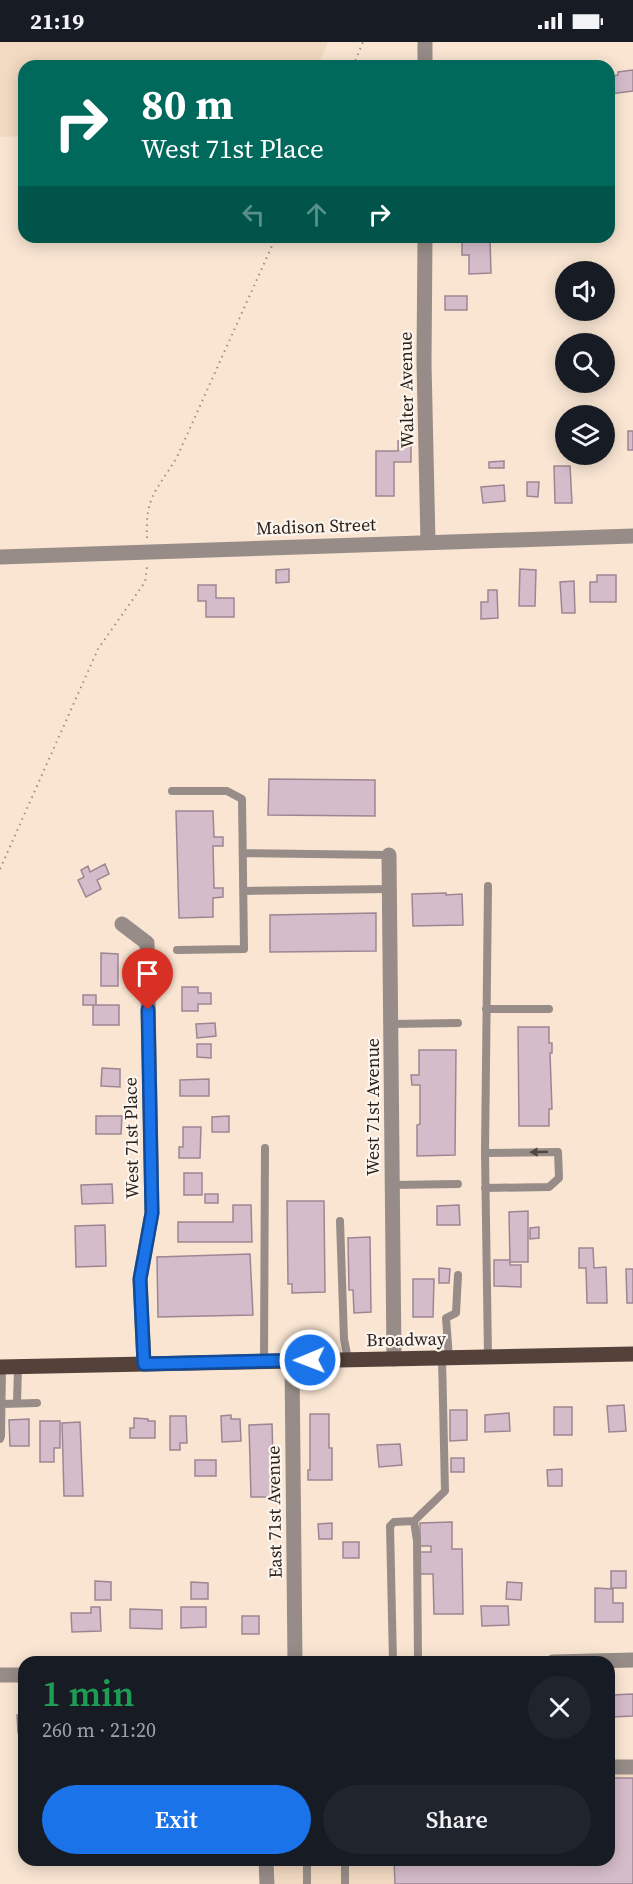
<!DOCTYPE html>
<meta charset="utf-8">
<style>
:root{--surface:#171b24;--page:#20242c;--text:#f1f3f6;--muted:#9ea1a6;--accent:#1a73e8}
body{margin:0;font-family:"Source Serif 4",serif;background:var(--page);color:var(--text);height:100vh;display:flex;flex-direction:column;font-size:22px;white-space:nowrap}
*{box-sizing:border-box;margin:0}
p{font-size:20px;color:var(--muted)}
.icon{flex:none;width:33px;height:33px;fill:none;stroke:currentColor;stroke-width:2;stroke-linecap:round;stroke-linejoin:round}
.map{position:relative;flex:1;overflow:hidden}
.side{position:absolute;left:18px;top:1614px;width:597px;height:210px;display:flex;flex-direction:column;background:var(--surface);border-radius:18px;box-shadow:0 3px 15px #0003}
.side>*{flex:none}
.top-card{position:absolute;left:18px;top:18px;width:597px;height:183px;border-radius:18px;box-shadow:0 3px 15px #0003;background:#00695c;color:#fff;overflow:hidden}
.controls{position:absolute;left:555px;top:219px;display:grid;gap:12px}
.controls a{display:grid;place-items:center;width:60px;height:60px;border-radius:50%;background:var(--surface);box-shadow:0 3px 15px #0003;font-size:30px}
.pin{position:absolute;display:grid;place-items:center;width:51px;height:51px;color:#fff;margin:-62px -26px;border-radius:50% 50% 50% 0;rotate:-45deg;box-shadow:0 0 6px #0007}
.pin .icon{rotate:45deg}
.me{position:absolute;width:66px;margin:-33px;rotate:269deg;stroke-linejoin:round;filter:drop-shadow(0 0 4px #0008)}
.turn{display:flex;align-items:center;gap:21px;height:126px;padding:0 24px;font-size:27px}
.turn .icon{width:78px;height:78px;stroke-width:2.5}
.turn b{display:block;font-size:42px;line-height:51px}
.lanes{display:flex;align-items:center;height:57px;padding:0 24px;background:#0003;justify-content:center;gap:30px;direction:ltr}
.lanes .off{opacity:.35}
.round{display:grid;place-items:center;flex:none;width:63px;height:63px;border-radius:32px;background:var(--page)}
.summary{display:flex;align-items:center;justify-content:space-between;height:102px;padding:0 24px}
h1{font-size:36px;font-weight:600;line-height:45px;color:#1e9e55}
.cta{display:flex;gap:12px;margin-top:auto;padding:12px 24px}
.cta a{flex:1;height:69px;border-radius:36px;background:var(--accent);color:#fff;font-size:24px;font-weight:600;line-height:69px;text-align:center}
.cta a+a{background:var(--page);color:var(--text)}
.status{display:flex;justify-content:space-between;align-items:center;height:42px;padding:0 30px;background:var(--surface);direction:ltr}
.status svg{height:16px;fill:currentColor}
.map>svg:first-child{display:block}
.built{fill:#f2d9c1}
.building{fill:#d5bcca;stroke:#9d8693;stroke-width:1.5}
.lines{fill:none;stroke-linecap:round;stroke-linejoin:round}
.path{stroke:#9e9082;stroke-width:2;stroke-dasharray:1.5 4.5;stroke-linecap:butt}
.service{stroke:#978c87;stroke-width:8}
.minor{stroke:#978c87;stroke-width:15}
.tertiary{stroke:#978c87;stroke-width:15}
.primary{stroke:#53413a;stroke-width:15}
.oneway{fill:#504741}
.route-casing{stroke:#114b97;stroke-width:15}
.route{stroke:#1a73e8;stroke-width:10}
.labels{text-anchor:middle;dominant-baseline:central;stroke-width:4.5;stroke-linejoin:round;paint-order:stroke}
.street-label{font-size:18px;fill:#29221b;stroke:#fdf5ed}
</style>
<div class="status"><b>21:19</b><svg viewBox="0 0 49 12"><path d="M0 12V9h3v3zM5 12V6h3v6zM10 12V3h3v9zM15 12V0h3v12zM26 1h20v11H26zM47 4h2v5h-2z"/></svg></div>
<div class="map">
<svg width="633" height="1842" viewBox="0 0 633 1842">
<rect width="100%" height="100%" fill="#f9e5d2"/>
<path class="built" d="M0,0H328L318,24H24V94L0,95Z
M633,1726V1842H275L274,1818H609V1727Z"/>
<path class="building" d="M633,28V49L610,52L609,35L618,33V30Z
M490,197L491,231L469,232V213H462V198Z
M445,254H467V268H445Z
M628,389H633V408H628Z
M398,399H411V420H394V454H376V409H398Z
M504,419V426H489V420Z
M554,424H570L572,461H555Z
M527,440H539L538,455L527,454Z
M504,443L505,459L483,461L481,445Z
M289,527V540L276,541V528Z
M520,527L536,528L535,564H519Z
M597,533H616V560H590V540H597Z
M574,539L575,571H562L560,540Z
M198,543H216V556H234V575H206V559H198Z
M488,548H497L498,576L481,577V560H488Z
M269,737L375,738V774L268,773Z
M176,769H213L214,795H223V804H213L214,846H223V855L213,856V875L179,876Z
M105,822L109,832L97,838L101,847L86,855L78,838L84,835L81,828L88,824L90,830Z
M446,851V853L462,852L463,883L413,884L412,852Z
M376,871V909L270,910V873Z
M101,911L118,912V944H101Z
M182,945H198V951H211V962H198V969H182Z
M83,953H96V963H83Z
M93,963H119V983H93Z
M215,981L216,994L197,996L196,982Z
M518,985H549V1001H552V1011H550L552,1067H549V1084H519Z
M197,1002H211V1016L197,1015Z
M419,1008H456L455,1113L417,1114V1083L420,1082V1043H412L411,1033H419Z
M102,1026L120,1027V1045L101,1044Z
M209,1037V1054H180V1038Z
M96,1074H122L121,1092H96Z
M229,1074V1090H212V1075Z
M183,1085H201L200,1116H179V1105H183Z
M184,1131H202V1153H184Z
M112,1142L113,1161L82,1162L81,1143Z
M205,1152H218V1161H205Z
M287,1159H324L325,1250L292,1251V1242H288Z
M233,1163H251L252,1200H178V1180H233Z
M459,1163L460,1183H437V1164Z
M528,1169V1220H510L509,1170Z
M105,1183L106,1224L76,1225L75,1184Z
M539,1185V1196L530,1197V1186Z
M370,1195L371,1270L354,1271L353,1248H349L348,1196Z
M579,1206H593L594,1226L606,1225L607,1261H587L586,1226H579Z
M250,1212L253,1273L158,1275L157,1215Z
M494,1218H510V1223H521V1245L494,1244Z
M439,1226L450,1227L449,1241H439Z
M626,1227H633V1261H627Z
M413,1237H434L433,1275H413Z
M624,1363L626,1389L609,1390L607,1364Z
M554,1365H572V1393H554Z
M450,1368H467V1398L450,1399Z
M509,1371L510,1389L485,1390V1373Z
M310,1372H329V1406H332V1438H308V1428H310Z
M231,1373V1377H240L241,1399L222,1400L221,1374Z
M170,1374H186L187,1401H180V1408H170Z
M134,1376L148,1377V1379H155V1396H130V1386H134Z
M29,1377V1404H10L9,1378Z
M40,1379H60V1406H54V1420H40Z
M80,1380L83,1454H64L62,1381Z
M272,1382L274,1455H251L249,1383Z
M400,1402L402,1423L379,1425L377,1403Z
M451,1416H464V1430H451Z
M195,1418H216V1434H195Z
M562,1427V1444H548L547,1428Z
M452,1480V1507H462L463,1572H434L433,1532H417V1510H431V1504H420V1481Z
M332,1481V1497H319L318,1482Z
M343,1500H359V1516H343Z
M611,1529H626V1546H611Z
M95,1539L111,1540V1558H95Z
M191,1540L208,1541V1557H191Z
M507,1540L522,1541L521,1558L506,1557Z
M595,1546L613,1547V1561H623V1580H595Z
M481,1564H508L509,1583L482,1584Z
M91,1565H100L101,1589L72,1590L71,1571H91Z
M181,1565H206V1585L181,1586Z
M130,1567L162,1568V1587L130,1586Z
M242,1574H259V1592H242Z
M633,1652V1674L612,1675L611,1653Z
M17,1673H24V1691H18Z
M609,1736H633V1842H395L394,1818H609Z"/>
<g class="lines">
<path class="path" d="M353,24L363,0
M147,496C145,453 157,449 177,415L276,195
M0,827L98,607L145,540L147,525"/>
<path class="service" d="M172,749H227L242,757L244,907L177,908
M243,811L389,813
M488,844L485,1111L488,1315
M244,849L390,847
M486,967H549
M391,982L458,981
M485,1111L558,1110L559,1136L549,1145L485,1146
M392,1143L458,1142
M340,1179L344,1297L348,1317
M449,1316L446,1276L456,1271L458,1233
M264,1319L265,1106
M17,1361L18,1324
M2,1362L37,1361
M0,1397L1,1394L2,1325
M414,1479L417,1499L418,1620
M393,1620L390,1484L394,1480L414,1479L445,1449L442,1316
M307,1818V1842
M345,1818V1842"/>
<path class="minor" d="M425,0V24
M425,195L424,321L428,500
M389,813L394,1317
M122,882L147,901L152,1171L140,1237L144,1322
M292,1319L295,1620
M553,1620L633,1618
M0,1633H24
M616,1725H633
M266,1818L267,1842"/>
<path class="tertiary" d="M0,515L633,494"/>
<path class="primary" d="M0,1325L633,1312"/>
</g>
<defs><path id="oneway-solid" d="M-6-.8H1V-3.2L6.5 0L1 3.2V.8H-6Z" transform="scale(1.5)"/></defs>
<use class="oneway" href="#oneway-solid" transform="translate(539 1110) rotate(179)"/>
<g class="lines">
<defs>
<path id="route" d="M148,968L152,1171L140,1237L144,1322L310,1318"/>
</defs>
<use href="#route" class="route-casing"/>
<use href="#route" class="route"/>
</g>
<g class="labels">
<g class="street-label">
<text transform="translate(406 348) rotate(-91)">Walter Avenue</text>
<text transform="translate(316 484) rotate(-2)">Madison Street</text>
<text transform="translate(372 1065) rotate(-90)">West 71st Avenue</text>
<text transform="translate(131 1096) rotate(-91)">West 71st Place</text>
<text transform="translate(406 1297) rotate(-1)">Broadway</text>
<text transform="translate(274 1470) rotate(-91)">East 71st Avenue</text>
</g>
</g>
</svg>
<div class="controls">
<a><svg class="icon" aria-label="sound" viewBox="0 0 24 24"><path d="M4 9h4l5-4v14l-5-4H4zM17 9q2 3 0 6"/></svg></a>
<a><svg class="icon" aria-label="search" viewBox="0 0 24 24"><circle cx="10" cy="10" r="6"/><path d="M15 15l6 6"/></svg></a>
<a><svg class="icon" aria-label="layers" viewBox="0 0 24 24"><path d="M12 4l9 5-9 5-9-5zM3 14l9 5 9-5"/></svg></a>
</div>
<div class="pin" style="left:148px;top:968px;background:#d93025"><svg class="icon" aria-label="arrive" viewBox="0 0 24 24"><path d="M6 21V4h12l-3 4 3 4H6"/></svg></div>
<svg class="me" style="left:310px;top:1318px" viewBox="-20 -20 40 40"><circle r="17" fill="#1a73e8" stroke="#fff" stroke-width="3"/><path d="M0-11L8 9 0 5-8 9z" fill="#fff"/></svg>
<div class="top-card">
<div class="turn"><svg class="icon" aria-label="right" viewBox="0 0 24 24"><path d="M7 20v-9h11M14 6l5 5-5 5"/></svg><div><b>80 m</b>West 71st Place</div></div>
<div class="lanes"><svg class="icon off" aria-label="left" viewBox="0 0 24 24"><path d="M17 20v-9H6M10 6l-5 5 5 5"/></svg><svg class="icon off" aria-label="ahead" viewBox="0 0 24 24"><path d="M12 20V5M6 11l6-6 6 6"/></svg><svg class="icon" aria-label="right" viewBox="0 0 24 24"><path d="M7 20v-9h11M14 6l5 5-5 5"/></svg></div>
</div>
<section class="side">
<div class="summary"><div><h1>1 min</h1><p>260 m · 21:20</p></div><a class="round"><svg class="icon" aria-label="close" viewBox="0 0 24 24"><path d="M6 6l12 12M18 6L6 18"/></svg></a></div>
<div class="cta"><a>Exit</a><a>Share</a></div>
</section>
</div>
